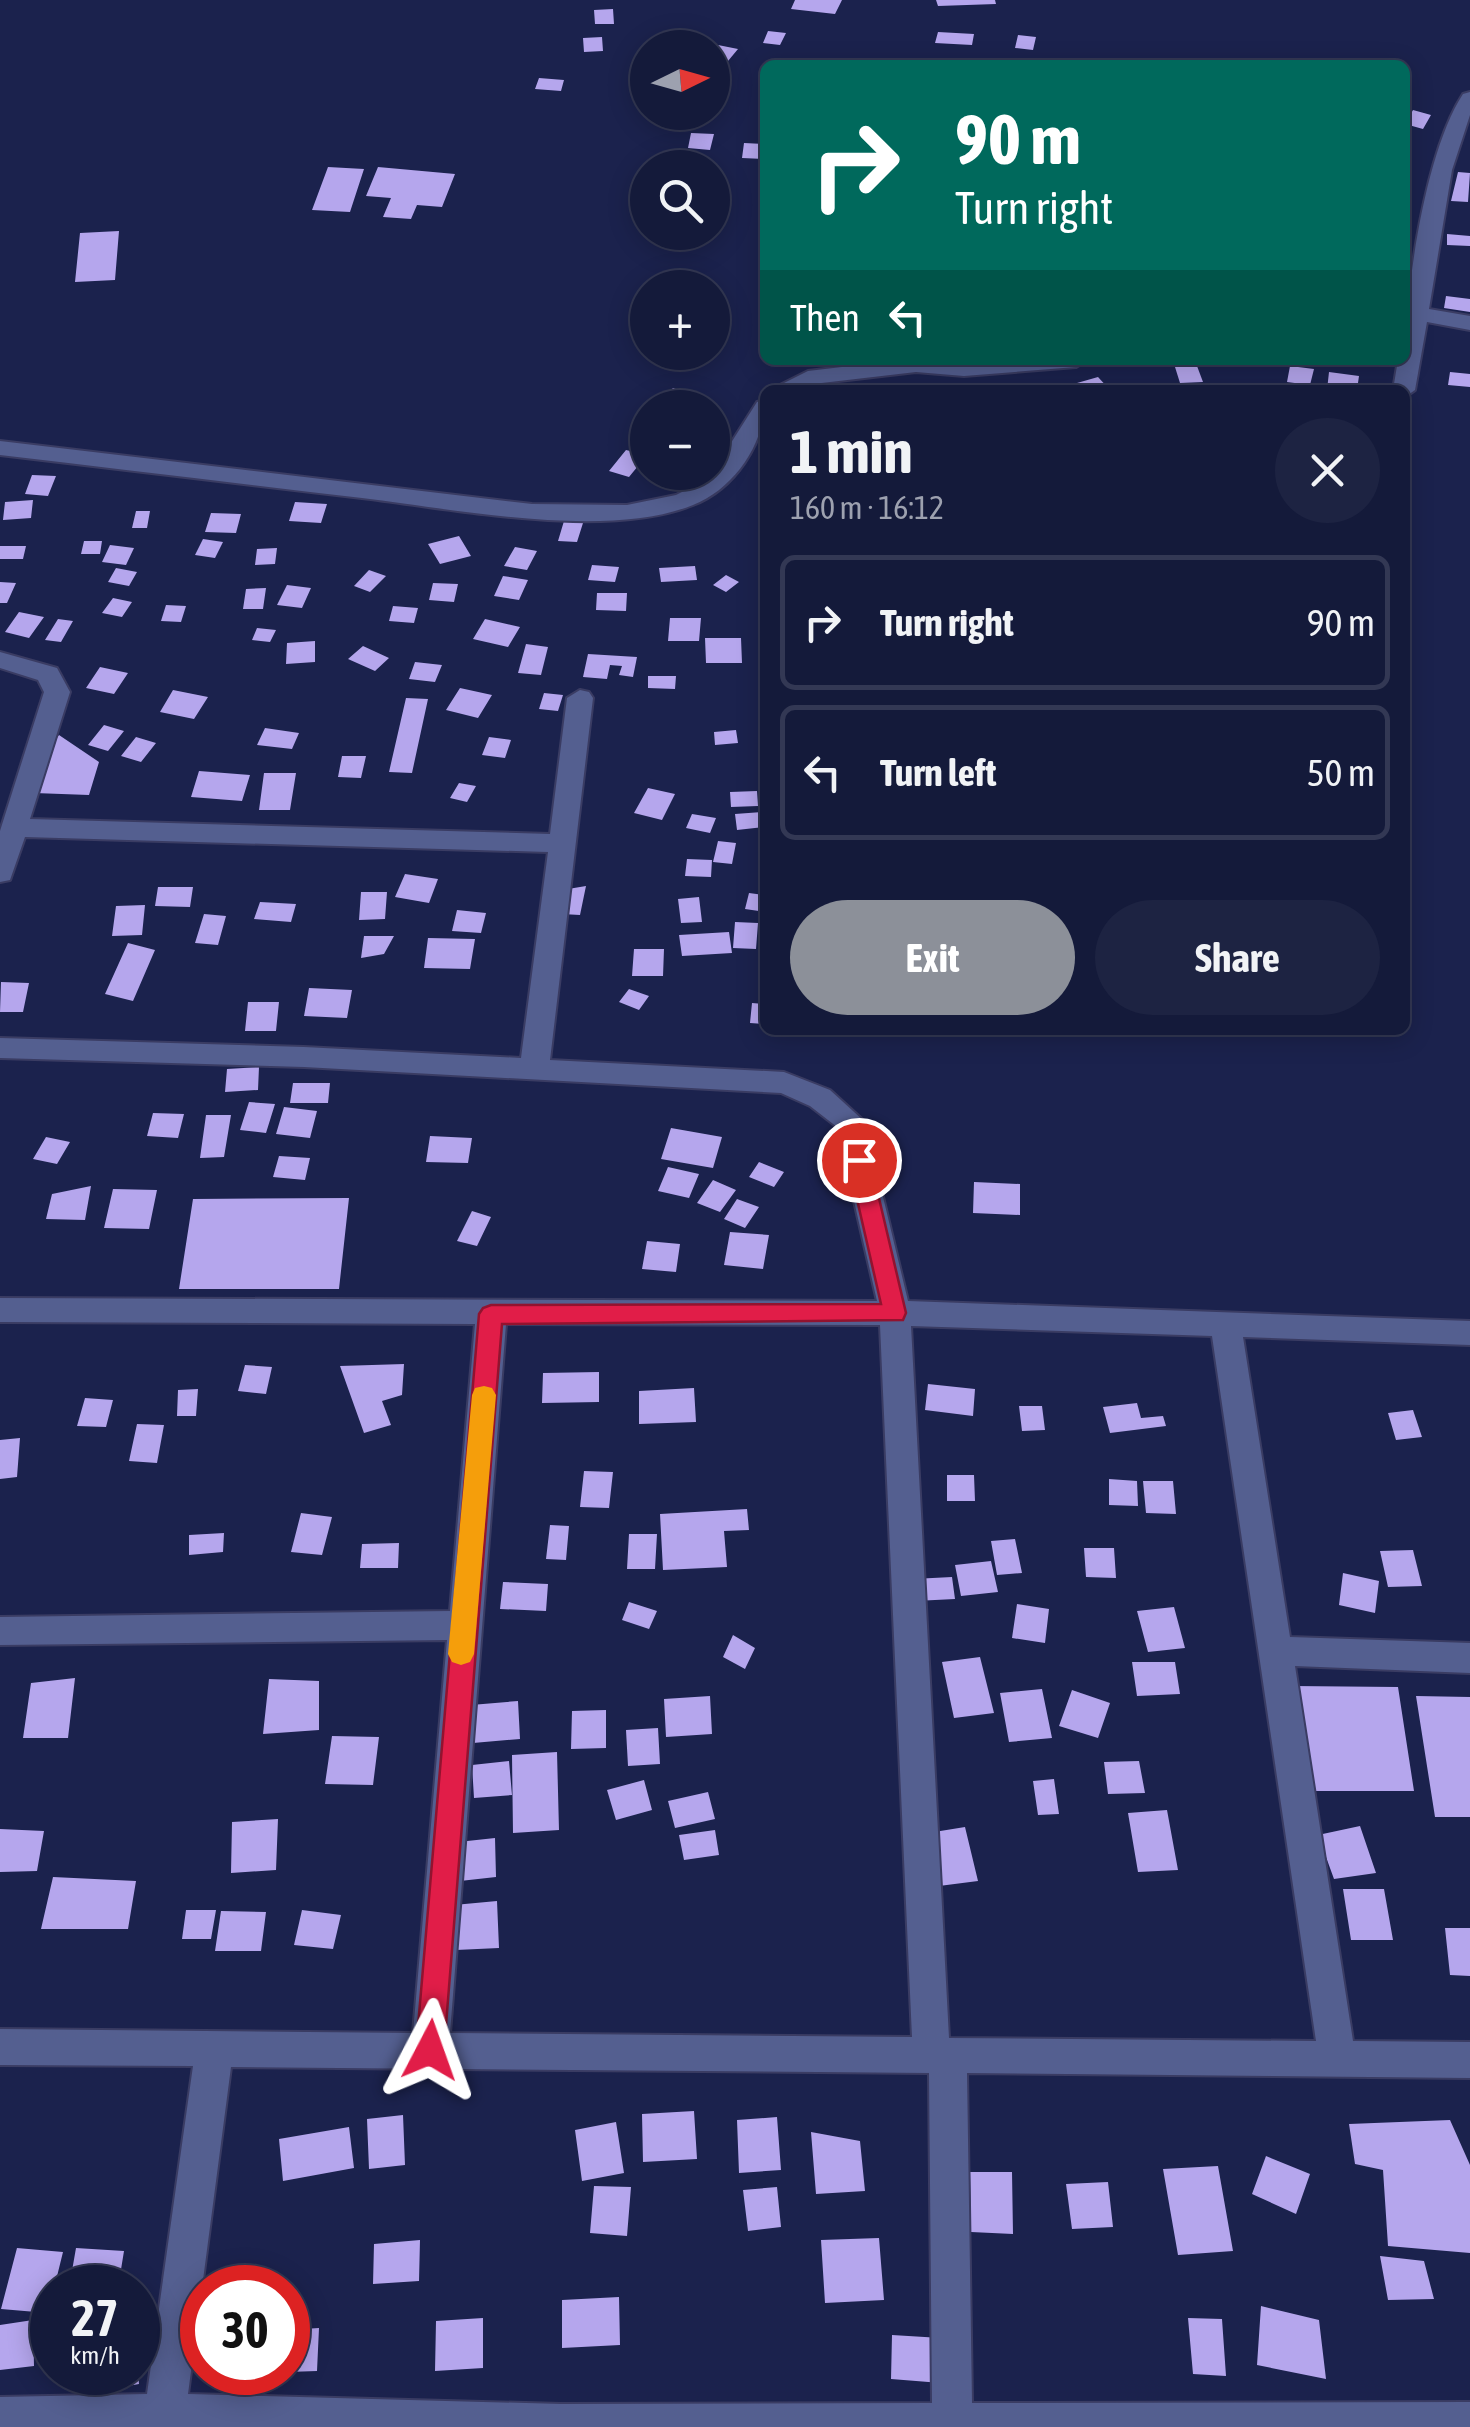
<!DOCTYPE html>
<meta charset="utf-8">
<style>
:root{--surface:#141a3a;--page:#1d2342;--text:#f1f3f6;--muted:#9da1af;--line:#333854;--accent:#8c9099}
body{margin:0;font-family:"Asap Condensed",sans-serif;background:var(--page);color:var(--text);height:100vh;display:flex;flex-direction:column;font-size:38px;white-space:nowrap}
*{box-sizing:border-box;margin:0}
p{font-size:32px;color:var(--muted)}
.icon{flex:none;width:55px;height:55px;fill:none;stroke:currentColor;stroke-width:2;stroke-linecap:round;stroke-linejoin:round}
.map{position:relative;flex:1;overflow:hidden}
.details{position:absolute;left:760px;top:385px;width:650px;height:650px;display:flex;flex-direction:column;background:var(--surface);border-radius:15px;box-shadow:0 5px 25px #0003,0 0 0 2px var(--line)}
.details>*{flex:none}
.guide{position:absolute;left:760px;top:60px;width:650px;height:305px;border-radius:15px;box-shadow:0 5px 25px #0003,0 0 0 2px var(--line);background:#00695c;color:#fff;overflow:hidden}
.needle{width:65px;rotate:85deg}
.fabs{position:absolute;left:630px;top:30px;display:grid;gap:20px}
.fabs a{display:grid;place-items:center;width:100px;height:100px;border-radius:50%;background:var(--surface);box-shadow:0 5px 25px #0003,0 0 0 2px var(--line);font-size:50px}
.speed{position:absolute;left:30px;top:2265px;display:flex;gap:20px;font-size:50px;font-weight:700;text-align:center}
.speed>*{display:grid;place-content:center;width:130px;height:130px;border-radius:50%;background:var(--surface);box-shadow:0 5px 25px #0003,0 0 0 2px var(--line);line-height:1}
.speed small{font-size:25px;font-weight:400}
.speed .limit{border:15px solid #d22;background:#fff;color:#111}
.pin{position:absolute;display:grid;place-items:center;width:85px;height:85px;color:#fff;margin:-42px;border:5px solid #fff;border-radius:50%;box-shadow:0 2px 10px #0007}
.me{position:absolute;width:110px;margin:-55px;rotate:4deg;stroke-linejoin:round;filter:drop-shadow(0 0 8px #0008)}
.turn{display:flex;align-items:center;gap:35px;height:210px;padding:0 30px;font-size:45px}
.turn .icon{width:130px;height:130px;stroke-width:2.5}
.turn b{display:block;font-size:70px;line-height:85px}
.then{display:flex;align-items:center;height:95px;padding:0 30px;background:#0003;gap:20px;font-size:38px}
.round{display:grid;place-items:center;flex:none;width:105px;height:105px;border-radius:52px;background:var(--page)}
.overview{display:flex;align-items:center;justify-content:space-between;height:170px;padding:0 30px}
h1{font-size:60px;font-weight:700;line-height:75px}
.button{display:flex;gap:20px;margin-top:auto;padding:20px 30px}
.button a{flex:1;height:115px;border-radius:60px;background:var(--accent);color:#fff;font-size:40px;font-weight:700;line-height:115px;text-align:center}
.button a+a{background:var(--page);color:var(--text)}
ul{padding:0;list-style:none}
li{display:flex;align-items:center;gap:30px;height:135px;margin:0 20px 15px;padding:0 10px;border:5px solid var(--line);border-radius:15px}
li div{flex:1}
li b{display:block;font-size:38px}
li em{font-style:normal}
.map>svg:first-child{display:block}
.building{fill:#b5a6ed}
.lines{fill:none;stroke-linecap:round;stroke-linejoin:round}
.minor-casing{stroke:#3a3c63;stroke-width:4}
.minor{fill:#545f90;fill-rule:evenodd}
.route{fill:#e11d48;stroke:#92132f;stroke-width:2.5}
.slow{fill:#f59e0b}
</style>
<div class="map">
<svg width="1470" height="2427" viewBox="0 0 1470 2427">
<rect width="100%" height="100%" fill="#1b224d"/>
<path class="building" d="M795,0H842L835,14L791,9Z
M936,0H995L996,4L938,6Z
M613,9L614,24H595L594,10Z
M768,31L786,33L780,45L763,43Z
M938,32L974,34L972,45L935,43Z
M1018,35L1036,37L1033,50L1015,48Z
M602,37L603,51L584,52L583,38Z
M718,45L738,49L728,61L712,57Z
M539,78L564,80L561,91L535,89Z
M1413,110L1431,115L1423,129L1405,124Z
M691,133L714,134L710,150L688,148Z
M744,143L765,144V159L742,158Z
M328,167L364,169L350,212L312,210Z
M378,167L455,174L442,207L417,205L411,219L383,217L391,198L366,196Z
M1458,172L1470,173L1468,202L1451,201Z
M119,231L115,280L75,282L80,233Z
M1447,234L1470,236V246L1447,245Z
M1446,296L1470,299V312L1444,308Z
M1197,366L1203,382L1180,383L1175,367Z
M1290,366L1314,369L1310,385L1287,382Z
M1329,372L1359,376L1357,390H1327Z
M1450,372L1470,374V387L1448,385Z
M1098,377L1110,390H1084L1077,383Z
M673,388L693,395L685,403L665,397Z
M626,450L647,455L629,477L609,471Z
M32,475L56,476L48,496L25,494Z
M33,500L31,518L3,520L5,502Z
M295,502L327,504L321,523L289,521Z
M136,511H150L147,528H132Z
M211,513L241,514L236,533L205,532Z
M564,521L583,523L577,542L558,541Z
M459,536L471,556L440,564L428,544Z
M203,539L223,542L215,558L195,555Z
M84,541H102L100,554H81Z
M110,545L134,548L126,565L102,562Z
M0,546H26L23,559H0Z
M515,547L537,551L527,570L504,566Z
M277,548L275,564L255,565L257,549Z
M592,565L619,567L615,582L588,580Z
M695,566L697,580L661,582L659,568Z
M116,568L137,572L129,586L108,582Z
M369,570L386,576L370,592L354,586Z
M726,575L739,582L726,592L713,585Z
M503,576L528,580L519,600L494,596Z
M0,582L16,583L7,603H0Z
M433,583L458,584L454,602L429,600Z
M287,585L311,588L302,608L277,605Z
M266,588L263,609H243L246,589Z
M597,593H627L626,611L596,610Z
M113,598L132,602L122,617L102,613Z
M166,605L186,606L181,622L161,621Z
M393,606L418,608L414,623L389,621Z
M19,612L44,617L29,638L5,632Z
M670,618H701L699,641H668Z
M58,619L73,621L61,642L45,640Z
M485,619L520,627L508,647L473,639Z
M257,628L276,630L270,642L252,640Z
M705,638H741L742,663H706Z
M315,641V662L286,664L287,643Z
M526,644L548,647L541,675L518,673Z
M363,646L389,658L375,671L348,659Z
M588,654L637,657L633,677L619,675L622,666L610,665L607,679L583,677Z
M415,662L442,665L435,682L409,679Z
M100,667L128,673L114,694L86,688Z
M648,676H676L675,689L648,688Z
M460,688L492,695L478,718L446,710Z
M173,690L208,697L194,719L160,712Z
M544,693L563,695L558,711L539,709Z
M406,698L428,699L412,773L389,772Z
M104,725L124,731L108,751L88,745Z
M265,728L299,733L292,749L257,745Z
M736,730L738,743L715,745L714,732Z
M59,735L99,762L89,795L34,793L48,750Z
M136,737L156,743L141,762L121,756Z
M489,737L511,740L505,758L482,755Z
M342,756H366L361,778L338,777Z
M199,771L250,775L242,801L191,797Z
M264,773H296L290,810H259Z
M459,783L476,786L467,802L450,798Z
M648,788L675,794L662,820L634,813Z
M757,791L758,806L731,807L730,792Z
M762,812L765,827L737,830L735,814Z
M692,814L716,818L710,833L686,828Z
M718,841L736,843L732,864L713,862Z
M687,859L712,860L711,877L685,876Z
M405,874L438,879L429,903L395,897Z
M586,886L580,915L562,914L568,889Z
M158,887H193L190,907L155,906Z
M361,892H387L385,919L359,920Z
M749,893L765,895V912L745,909Z
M699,897L702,922L681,923L678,899Z
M260,902L296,904L291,922L254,919Z
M145,905L142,935L112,936L116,906Z
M457,910L486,913L481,933L452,931Z
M204,914L226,916L218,945L195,943Z
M735,922L758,923L756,949L733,948Z
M729,932L732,953L682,956L679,935Z
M364,936H394L384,954L361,958Z
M428,938L475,939L470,969L424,968Z
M128,943L155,950L133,1001L105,994Z
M634,949H664L663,976H632Z
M1,982L29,983L23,1012H0Z
M309,988L352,990L347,1018L304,1016Z
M629,989L649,996L639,1010L619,1002Z
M248,1002H279L276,1031H245Z
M752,1003L765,1004V1024L750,1023Z
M259,1067L258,1090L225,1092L227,1069Z
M293,1083H330L328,1103H290Z
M249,1102L275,1104L266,1133L240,1130Z
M284,1107L317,1111L310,1138L276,1134Z
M153,1113L184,1114L178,1138L147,1136Z
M206,1115H231L224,1157L200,1158Z
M671,1128L722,1137L713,1168L661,1159Z
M430,1136L472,1138L468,1163L426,1162Z
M46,1137L70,1142L57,1164L33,1159Z
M279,1156L310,1158L305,1180L273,1177Z
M759,1162L784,1172L774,1187L749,1177Z
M668,1167L699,1174L689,1198L658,1191Z
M713,1180L736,1190L720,1212L697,1203Z
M974,1182L1020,1184V1215L973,1213Z
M91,1186L85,1220L46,1219L52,1194Z
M113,1189L157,1190L149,1229L104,1228Z
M349,1198L339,1289H179L193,1199Z
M737,1199L759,1207L745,1228L724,1219Z
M472,1211L491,1217L477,1246L457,1241Z
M730,1232L769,1235L763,1269L724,1265Z
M647,1241L680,1244L676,1272L642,1269Z
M404,1364L402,1395L382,1401L391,1425L364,1433L340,1366Z
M245,1365L272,1367L266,1394L238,1391Z
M599,1372V1402L542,1403L543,1373Z
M928,1384L975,1389L973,1416L925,1410Z
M694,1388L696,1422L639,1424V1391Z
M198,1389L196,1416H177L178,1390Z
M85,1398L113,1400L106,1427L77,1426Z
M1137,1403L1141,1418L1163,1416L1166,1426L1110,1433L1103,1407Z
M1019,1406H1042L1045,1430L1022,1431Z
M1413,1410L1422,1437L1396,1440L1388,1413Z
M137,1424L164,1425L157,1463L129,1461Z
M20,1438L17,1477L0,1479V1440Z
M584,1471L613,1472L609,1508L580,1507Z
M947,1475H974L975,1501H947Z
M1109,1479L1137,1481L1138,1506L1109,1505Z
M1143,1481H1173L1176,1514L1146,1513Z
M747,1509L749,1530L724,1531L727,1567L663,1570L660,1514Z
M301,1513L332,1517L322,1555L291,1552Z
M550,1525L569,1526L566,1560L546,1559Z
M224,1533L223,1552L189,1555V1535Z
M629,1534H657L655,1569H627Z
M1015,1539L1022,1573L997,1575L991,1541Z
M399,1543L398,1568H360L362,1544Z
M1084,1548H1114L1116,1578L1086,1577Z
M1413,1550L1422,1586L1388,1587L1380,1551Z
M991,1561L998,1592L961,1596L955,1565Z
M1343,1573L1379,1581L1375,1613L1339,1605Z
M952,1577L955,1599L915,1601L913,1579Z
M503,1582L548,1584L546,1611L500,1609Z
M629,1602L657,1611L649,1629L622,1620Z
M1017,1604L1049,1609L1045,1643L1012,1638Z
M1174,1607L1185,1648L1148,1652L1137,1611Z
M733,1635L755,1648L745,1669L723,1657Z
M980,1657L994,1713L954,1718L942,1662Z
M1132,1662H1175L1180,1694L1137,1696Z
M75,1678L68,1738H23L31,1683Z
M269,1679L319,1681V1730L263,1734Z
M1292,1686L1398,1687L1414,1791H1305Z
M1042,1689L1052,1738L1009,1742L1000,1693Z
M1072,1690L1110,1703L1098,1738L1059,1726Z
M710,1696L712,1734L666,1737L664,1699Z
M1416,1696L1470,1697V1817H1435Z
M518,1701L520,1739L473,1743L471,1705Z
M606,1710V1748L571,1749L572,1711Z
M658,1728L660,1764L628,1766L626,1730Z
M332,1736L379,1737L373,1785L325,1784Z
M557,1752L559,1830L513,1833L512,1755Z
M509,1761L512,1795L474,1798L472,1765Z
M1139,1761L1145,1793L1108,1794L1104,1762Z
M1054,1779L1059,1814L1038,1815L1033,1781Z
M644,1780L652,1810L616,1820L607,1790Z
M708,1792L715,1819L675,1828L668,1801Z
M1167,1810L1178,1870L1138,1872L1128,1813Z
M278,1819L276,1870L231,1873L232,1822Z
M1360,1826L1376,1873L1334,1879L1318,1835Z
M965,1827L978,1881L939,1886L928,1833Z
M0,1829L44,1831L37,1871L0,1872Z
M715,1830L719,1855L684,1860L679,1835Z
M495,1838L496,1877L460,1881L458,1842Z
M53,1877L136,1881L128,1929H41Z
M1343,1889H1384L1393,1940H1351Z
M497,1901L499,1948L456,1950L454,1905Z
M186,1910H216L211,1939H182Z
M302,1910L341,1915L333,1949L294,1945Z
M221,1911L266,1912L261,1951H215Z
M1445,1928H1470V1976L1450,1975Z
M694,2111L697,2159L643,2162L642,2114Z
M403,2115L405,2165L369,2169L367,2119Z
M777,2117L781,2170L739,2173L737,2120Z
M1450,2120L1470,2165V2253L1388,2246L1383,2170L1355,2164L1349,2124Z
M616,2122L624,2173L582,2181L575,2130Z
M349,2127L354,2168L283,2181L279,2139Z
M811,2132L860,2141L865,2191L816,2194Z
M1266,2156L1310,2174L1296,2214L1252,2194Z
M1218,2166L1233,2251L1178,2255L1163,2169Z
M970,2172H1012L1013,2234L971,2232Z
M1108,2182L1113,2227L1072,2229L1066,2184Z
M594,2186L631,2187L627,2236L590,2233Z
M777,2187L781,2227L748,2231L743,2190Z
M879,2238L884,2300L825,2303L821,2240Z
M420,2240L419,2281L373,2284L374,2244Z
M17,2248L63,2252L48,2313L1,2309Z
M76,2248L124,2251L118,2288H69Z
M1380,2256L1424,2261L1434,2299L1388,2300Z
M619,2297L620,2345L562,2348V2300Z
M1261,2306L1319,2320L1326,2379L1257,2365Z
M483,2318V2368L435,2371L436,2321Z
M1188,2318L1222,2319L1226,2376L1193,2374Z
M33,2320L34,2366L0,2370V2325Z
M319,2328L317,2371L288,2372V2330Z
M892,2335L941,2338V2383L891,2379Z
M84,2372H138L139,2384L84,2394Z"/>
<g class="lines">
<defs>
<path id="minor" d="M1470,92V115L1452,170L1429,309L1470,316V330L1427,322L1415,390L1405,397V390H1393L1398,360H1405C1405,291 1425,152 1463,94Z
M901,360H1087L1076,367L964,376L916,372L813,384L800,390H770L808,371Z
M765,400C765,444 734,489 693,505C606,540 454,509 362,498C241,484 121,469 0,455V441L532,504L627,505L676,495L708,479L757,402Z
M0,652L57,668L70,692L30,819L550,834L567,698L580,690L589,692L593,698L550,1060L784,1072L830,1090L865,1122L908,1301L1470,1321V1345L1243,1337L1290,1637L1470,1643V1673L1295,1666L1353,2041L1470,2042V2078L967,2073L972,2403L1470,2402V2427H0V2397L147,2394L193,2066L0,2065V2029L413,2033L447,1640L0,1645V1617L450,1611L475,1324L0,1322V1298L877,1301L837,1127L810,1106L781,1093L304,1067L0,1058V1038L304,1047L521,1058L548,852L25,837L10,880L0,882V831L44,692L38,680L0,668ZM506,1324L880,1325L912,2037L450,2033ZM911,1326L1212,1336L1316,2041L949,2038ZM231,2067L929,2073L932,2403L561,2404L188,2394Z"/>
</defs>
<use href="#minor" class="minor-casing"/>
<use href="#minor" class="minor"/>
</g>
<path class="route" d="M859,1152L870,1160L906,1313L903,1320L502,1324L444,2050L440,2059L430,2063L420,2059L416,2050L479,1314L483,1308L491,1305L881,1304L848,1160Z"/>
<path class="slow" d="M484,1386L492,1388L496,1395L474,1654L470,1662L461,1665L452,1662L448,1654L472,1395L475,1388Z"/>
</svg>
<div class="fabs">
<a><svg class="needle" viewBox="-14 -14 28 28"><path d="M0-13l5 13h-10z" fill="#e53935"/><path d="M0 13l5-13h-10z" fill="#9da1af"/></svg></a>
<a><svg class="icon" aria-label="search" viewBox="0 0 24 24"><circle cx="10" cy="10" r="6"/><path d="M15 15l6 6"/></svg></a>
<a>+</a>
<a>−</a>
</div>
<div class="speed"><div>27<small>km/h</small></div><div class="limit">30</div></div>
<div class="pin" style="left:859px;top:1160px;background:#d93025"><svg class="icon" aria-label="arrive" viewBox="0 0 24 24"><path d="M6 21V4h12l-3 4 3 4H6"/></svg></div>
<svg class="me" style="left:430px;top:2050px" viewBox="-20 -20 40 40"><path d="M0-17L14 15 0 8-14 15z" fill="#e11d48" stroke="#fff" stroke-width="4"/></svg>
<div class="guide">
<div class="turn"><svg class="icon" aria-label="right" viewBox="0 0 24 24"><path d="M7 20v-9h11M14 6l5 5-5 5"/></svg><div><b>90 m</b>Turn right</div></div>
<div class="then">Then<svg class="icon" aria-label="left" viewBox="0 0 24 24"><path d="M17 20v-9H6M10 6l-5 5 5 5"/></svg></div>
</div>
<section class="details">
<div class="overview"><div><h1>1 min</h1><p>160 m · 16:12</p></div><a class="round"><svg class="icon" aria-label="close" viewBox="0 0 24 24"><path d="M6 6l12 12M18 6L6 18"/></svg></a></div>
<ul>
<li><svg class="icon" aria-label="right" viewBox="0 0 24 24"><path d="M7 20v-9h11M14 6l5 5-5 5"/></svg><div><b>Turn right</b></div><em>90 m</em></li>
<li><svg class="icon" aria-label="left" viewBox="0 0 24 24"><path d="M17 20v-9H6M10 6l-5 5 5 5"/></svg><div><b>Turn left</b></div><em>50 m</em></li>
</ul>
<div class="button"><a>Exit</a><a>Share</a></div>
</section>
</div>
